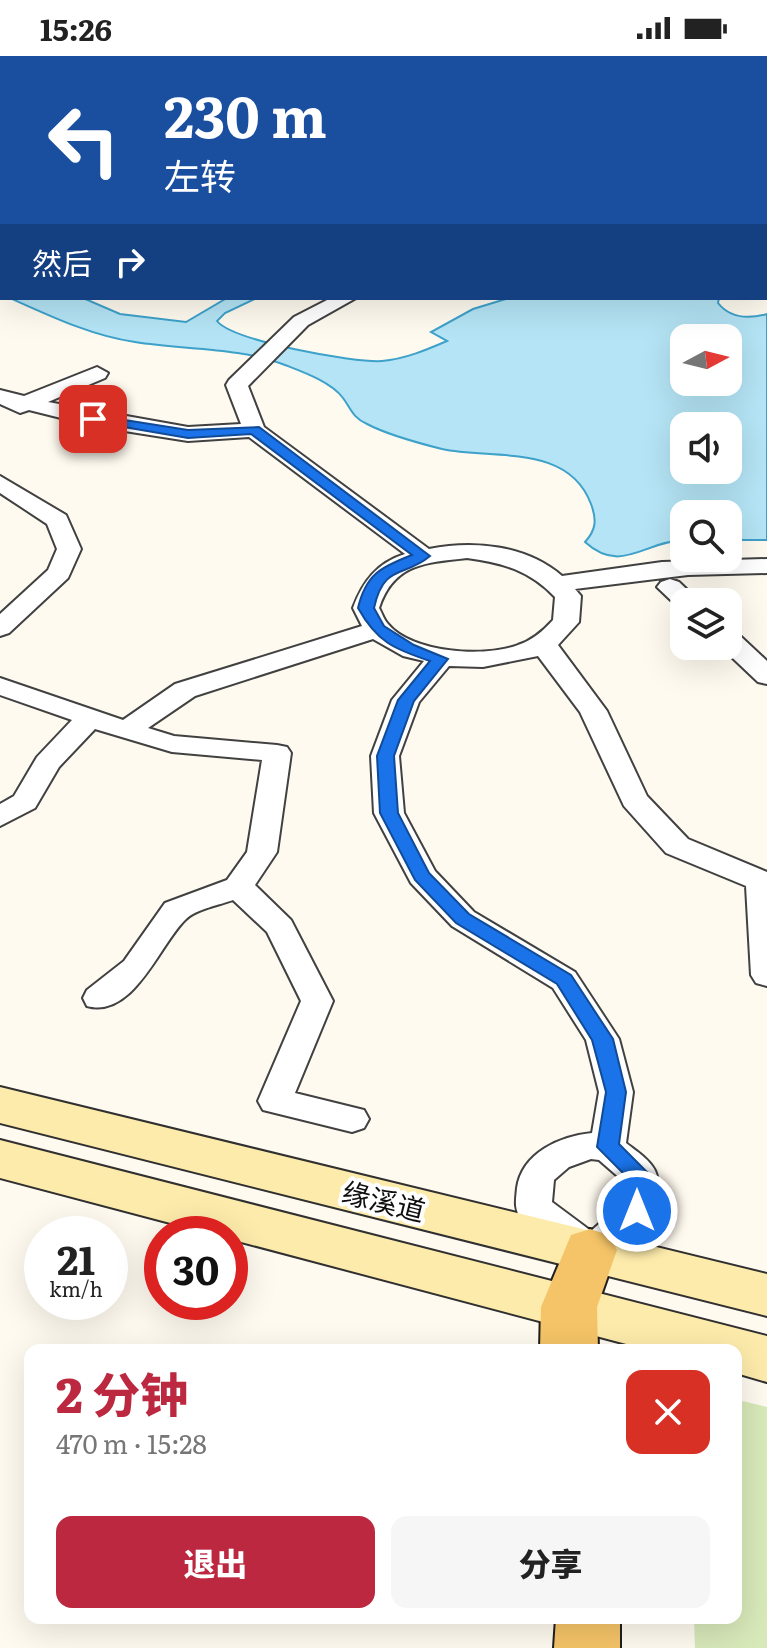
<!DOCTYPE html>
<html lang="zh">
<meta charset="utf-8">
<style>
:root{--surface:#fff;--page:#f6f6f6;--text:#222;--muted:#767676;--accent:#bb283f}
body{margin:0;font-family:Literata,"Noto Sans SC",serif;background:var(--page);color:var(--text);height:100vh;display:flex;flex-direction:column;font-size:30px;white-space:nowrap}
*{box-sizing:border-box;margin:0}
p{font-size:26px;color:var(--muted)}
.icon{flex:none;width:44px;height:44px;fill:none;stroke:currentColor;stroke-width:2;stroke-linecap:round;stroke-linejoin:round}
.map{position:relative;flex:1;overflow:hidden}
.panel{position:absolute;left:24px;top:1288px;width:718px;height:280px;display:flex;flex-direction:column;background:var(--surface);border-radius:16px;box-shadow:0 8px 32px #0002}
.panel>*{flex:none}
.top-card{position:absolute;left:0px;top:0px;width:768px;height:244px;box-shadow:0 8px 32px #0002;background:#1a4fa0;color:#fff;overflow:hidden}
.needle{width:52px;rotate:83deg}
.tools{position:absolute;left:670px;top:268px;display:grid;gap:16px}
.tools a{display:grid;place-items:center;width:72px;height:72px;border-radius:16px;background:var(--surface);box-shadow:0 8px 32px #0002;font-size:40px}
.speed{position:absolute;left:24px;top:1160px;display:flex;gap:16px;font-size:40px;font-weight:700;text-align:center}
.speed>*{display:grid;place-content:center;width:104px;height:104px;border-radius:50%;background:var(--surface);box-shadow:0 8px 32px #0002;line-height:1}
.speed small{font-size:20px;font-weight:400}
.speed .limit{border:12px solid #d22;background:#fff;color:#111}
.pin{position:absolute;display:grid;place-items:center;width:68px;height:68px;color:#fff;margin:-34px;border-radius:16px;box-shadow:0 4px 12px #0006}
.me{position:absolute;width:88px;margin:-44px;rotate:0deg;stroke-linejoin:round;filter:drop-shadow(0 0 6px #0008)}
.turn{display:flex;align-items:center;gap:28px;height:168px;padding:0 32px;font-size:36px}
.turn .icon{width:104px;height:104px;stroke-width:2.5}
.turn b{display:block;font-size:56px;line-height:68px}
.then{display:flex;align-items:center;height:76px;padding:0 32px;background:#0003;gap:16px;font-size:30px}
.round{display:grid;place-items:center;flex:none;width:84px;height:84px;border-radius:16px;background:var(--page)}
.headline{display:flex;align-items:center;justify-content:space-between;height:136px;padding:0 32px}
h1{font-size:48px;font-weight:800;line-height:60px;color:var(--accent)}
.button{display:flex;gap:16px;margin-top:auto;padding:16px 32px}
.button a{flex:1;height:92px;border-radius:16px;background:var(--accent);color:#fff;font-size:32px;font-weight:800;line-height:92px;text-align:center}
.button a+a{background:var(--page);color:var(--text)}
.status{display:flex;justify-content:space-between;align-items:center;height:56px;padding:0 40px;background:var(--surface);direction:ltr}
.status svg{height:22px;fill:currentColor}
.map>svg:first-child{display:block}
.green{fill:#d7e8b9}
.water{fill:#b4e4f5;stroke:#3da1ca;stroke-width:2;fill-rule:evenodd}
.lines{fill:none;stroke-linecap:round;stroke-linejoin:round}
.minor-casing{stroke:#414141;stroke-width:4}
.secondary-casing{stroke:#303030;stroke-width:4}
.primary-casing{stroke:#1f1f1f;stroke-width:4}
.minor{fill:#fff;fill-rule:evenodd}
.secondary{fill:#fdebab;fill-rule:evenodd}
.primary{fill:#f5c468;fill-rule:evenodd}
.route{fill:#1a73e8;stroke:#114b97;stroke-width:2}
.labels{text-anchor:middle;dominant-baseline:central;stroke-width:8;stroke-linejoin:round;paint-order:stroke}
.near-street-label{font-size:28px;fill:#0e0e0e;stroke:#fff}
</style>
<div class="status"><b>15:26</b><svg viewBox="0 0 49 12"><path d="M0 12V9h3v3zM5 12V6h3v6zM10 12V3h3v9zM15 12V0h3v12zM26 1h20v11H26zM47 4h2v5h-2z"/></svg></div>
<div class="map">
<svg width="767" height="1592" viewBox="0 0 767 1592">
<rect width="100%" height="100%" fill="#fffaef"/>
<path class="green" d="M743,1345L767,1351V1592H695L694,1562H736V1351Z"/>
<path class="water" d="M13,0H767V217L766,2Z
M10,242H83L120,258L186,266L227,242H257L225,257L217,265C233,285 354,307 382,305C405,303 426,294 447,285L431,276L473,253L509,242H719L718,247C730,262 749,263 767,258V484H728V458H684V484C645,485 621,519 585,486C596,474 597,464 591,448C568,387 493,404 442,393C418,387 388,379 367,368C353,362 351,353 343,342C331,326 303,316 285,309C239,291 184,294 135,286C92,280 50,260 10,242ZM684,282H728V326H684ZM684,370H728V414H684Z"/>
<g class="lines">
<defs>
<path id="minor" d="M0,68H2V78H0Z
M331,242H356L308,269L248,330L264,371L429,493C474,484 526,489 562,520L662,506L767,503V517L688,519L575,533L581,540L579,566L558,589L607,655L647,740L688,783L767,816V930L756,927L751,919L746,830L666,797L624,750L580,656L538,600L483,611L449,610L419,646L399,700L404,757L435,815L474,856L575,916L619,983L633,1036L626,1087C636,1095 652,1105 656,1117C669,1151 626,1205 592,1208C575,1210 535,1173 520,1162C514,1151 516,1144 517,1132C522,1097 560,1080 592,1077L599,1036L586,984L553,932L452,870L411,827L374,757L371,700L392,644L424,605L403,600L373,583L195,640L148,672L174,680L277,689L287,691L291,697L277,796L255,829L291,864L333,945L295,1037L364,1054L369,1063L364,1072L352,1076L263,1054L258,1045L301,945L267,876L233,844C220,849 196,853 186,863C160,887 134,963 87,950L83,942L87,934L124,905L165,847L227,824L247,796L262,704L172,696L95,673L59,711L35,752L0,770V748L14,740L37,701L72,664L0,639V622L123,664L175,628L362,570L353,552C363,525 377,507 405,498L249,381L188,385L93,370L29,354L20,357L0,348V334L24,340L97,311L108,317L105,322L48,346L188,371L241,368L226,329L229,324L294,261ZM467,502C503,507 529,514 555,541L553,564C543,575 533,584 518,589C485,602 412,597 388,568C384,564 382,557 379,552C394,507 425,507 467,502ZM591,1103L599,1104L622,1124L619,1150L591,1175L552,1146L554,1124L569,1111Z
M0,420L66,459L81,493L68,522L9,577L0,580V558L48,514L57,493L47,468L0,437Z
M670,523L679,526L700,546H684V553L678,551L657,531L661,526Z
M728,575L737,577L767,605V628L758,626L720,590H728Z"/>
<path id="secondary" d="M0,1031L767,1218V1260L0,1067Z
M0,1084L767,1280V1326L736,1317V1294H649L230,1183V1178H212L0,1122Z"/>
<path id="primary" d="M590,1173L609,1179L617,1194L597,1251L598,1294H540L541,1251L571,1179Z
M556,1562H620V1592H554Z"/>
</defs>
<use href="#minor" class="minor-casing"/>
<use href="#secondary" class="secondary-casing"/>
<use href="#primary" class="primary-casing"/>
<use href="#minor" class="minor"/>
<use href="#secondary" class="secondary"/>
<use href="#primary" class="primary"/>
</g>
<path class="route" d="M93,359L188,374L259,371L430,500C404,522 384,507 374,552L384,570L414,589L448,603L414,645L394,700L398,757L429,817L469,858L571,919L613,983L626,1036L619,1088L651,1120L645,1161L637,1164L629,1161L626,1155L629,1123L597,1091L606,1036L592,984L557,928L456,867L415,824L380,757L377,700L398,644L430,605C394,593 377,586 358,552C366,518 381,511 412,499L251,378L188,382L89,365L87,363Z"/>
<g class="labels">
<g class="near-street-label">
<text transform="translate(384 1144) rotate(14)">缘溪道</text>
</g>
</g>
</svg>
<div class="tools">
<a><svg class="needle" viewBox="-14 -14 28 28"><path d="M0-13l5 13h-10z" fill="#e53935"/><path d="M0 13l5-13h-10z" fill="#767676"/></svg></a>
<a><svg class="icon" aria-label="sound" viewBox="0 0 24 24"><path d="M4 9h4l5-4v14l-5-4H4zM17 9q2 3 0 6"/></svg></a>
<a><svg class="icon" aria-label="search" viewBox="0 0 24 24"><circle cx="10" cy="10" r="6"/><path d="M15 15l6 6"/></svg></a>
<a><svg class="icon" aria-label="layers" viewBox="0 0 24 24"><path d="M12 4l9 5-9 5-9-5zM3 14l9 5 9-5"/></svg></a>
</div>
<div class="speed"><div>21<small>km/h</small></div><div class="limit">30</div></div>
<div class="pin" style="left:93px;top:363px;background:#d93025"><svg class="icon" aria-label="arrive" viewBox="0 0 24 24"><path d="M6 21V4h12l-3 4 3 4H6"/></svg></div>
<svg class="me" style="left:637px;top:1155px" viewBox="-20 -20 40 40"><circle r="17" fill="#1a73e8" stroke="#fff" stroke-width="3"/><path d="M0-11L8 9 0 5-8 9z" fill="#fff"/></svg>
<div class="top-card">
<div class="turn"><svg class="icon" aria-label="left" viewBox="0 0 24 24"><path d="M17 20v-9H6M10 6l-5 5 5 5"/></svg><div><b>230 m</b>左转</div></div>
<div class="then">然后<svg class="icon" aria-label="right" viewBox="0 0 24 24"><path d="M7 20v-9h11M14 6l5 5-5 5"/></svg></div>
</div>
<section class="panel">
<div class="headline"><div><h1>2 分钟</h1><p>470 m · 15:28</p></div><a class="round" style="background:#d93025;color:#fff"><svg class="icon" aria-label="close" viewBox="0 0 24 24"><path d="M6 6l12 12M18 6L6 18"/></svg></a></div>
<div class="button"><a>退出</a><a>分享</a></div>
</section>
</div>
